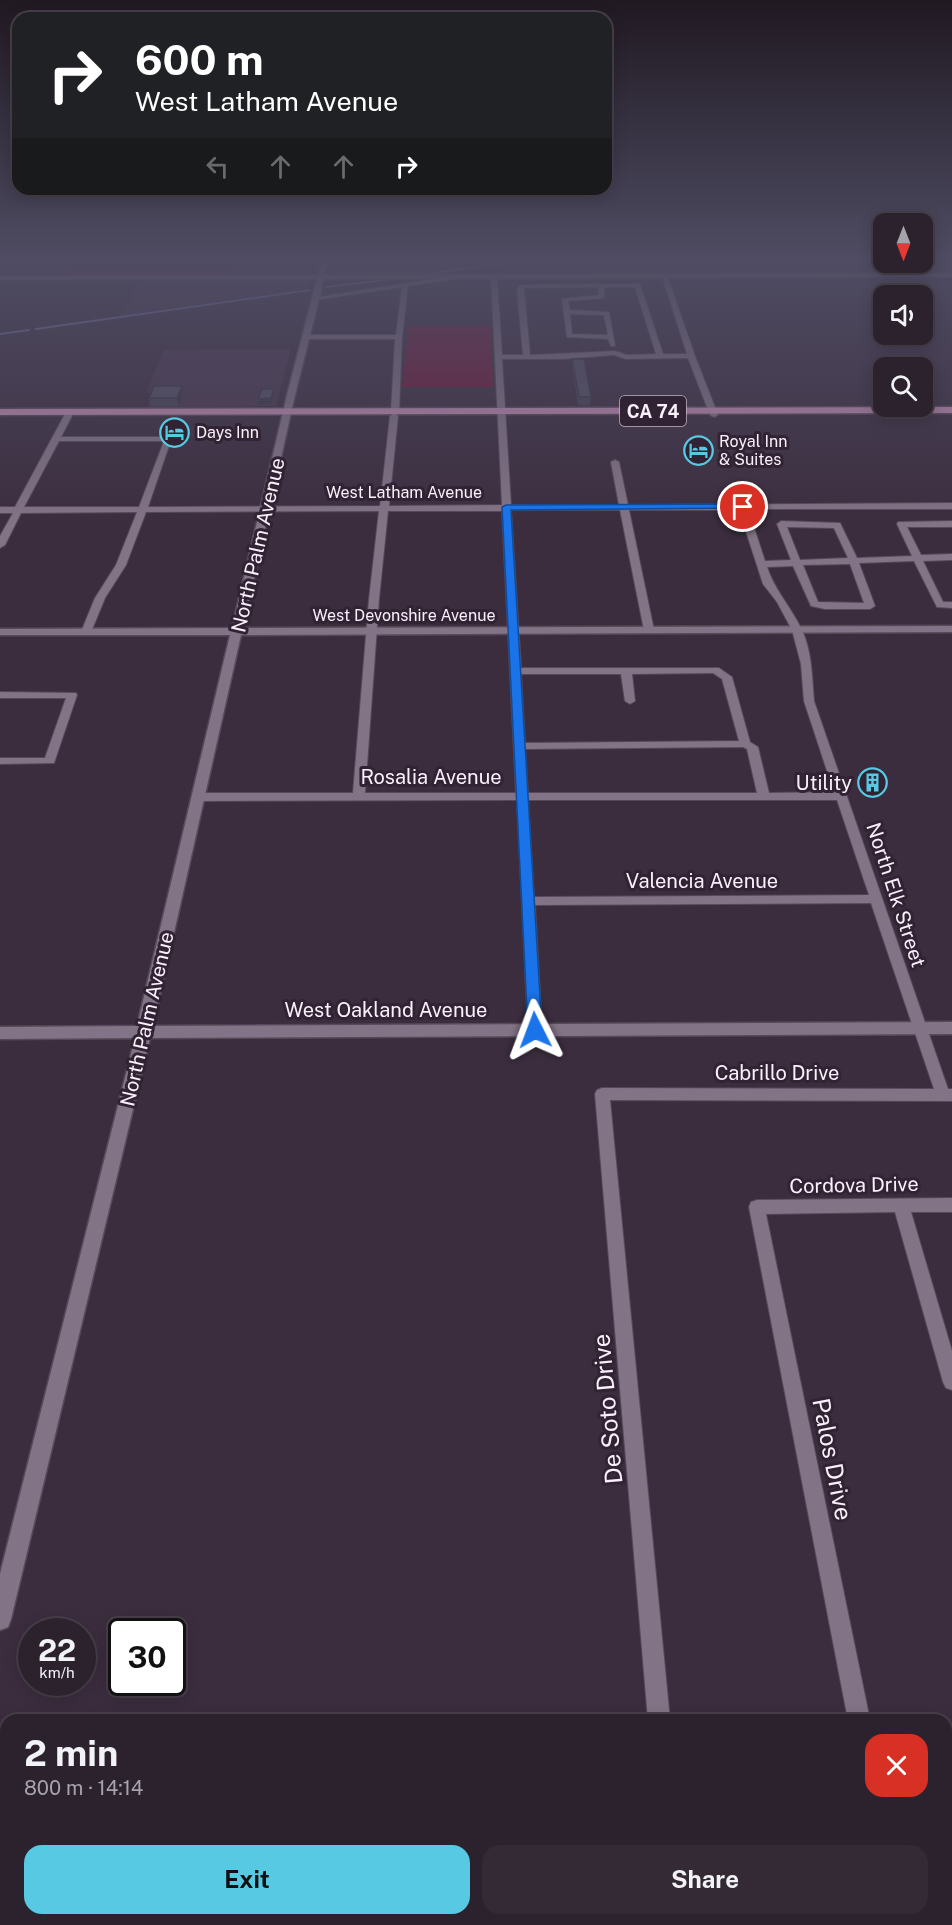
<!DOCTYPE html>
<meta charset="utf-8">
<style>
:root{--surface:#2c222e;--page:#342a36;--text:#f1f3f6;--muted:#a6a4aa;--line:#483f4a;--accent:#57c9e2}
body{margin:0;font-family:"Public Sans",sans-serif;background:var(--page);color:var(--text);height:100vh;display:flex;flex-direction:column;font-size:22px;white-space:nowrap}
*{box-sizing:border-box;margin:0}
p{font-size:20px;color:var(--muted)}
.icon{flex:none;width:33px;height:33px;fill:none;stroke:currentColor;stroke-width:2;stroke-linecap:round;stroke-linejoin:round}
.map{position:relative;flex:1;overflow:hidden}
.panel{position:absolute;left:0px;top:1714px;width:952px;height:212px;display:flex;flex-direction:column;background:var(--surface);border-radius:18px 18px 0 0;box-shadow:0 3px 15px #0003,0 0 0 2px var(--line)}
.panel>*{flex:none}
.banner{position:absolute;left:12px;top:12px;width:600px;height:183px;border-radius:18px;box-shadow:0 3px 15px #0003,0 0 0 2px var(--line);background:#202124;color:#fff;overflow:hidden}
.needle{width:39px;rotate:180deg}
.controls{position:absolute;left:873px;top:213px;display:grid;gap:12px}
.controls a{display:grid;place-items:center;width:60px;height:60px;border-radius:12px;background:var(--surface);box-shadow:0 3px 15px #0003,0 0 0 2px var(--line);font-size:30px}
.speed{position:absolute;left:18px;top:1618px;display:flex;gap:12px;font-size:30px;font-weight:700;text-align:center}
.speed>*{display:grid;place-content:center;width:78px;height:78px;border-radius:50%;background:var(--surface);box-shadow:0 3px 15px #0003,0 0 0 2px var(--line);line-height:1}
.speed small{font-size:15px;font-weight:400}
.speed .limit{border:3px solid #111;border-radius:9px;background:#fff;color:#111}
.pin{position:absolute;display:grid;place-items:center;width:51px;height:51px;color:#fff;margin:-26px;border:3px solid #fff;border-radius:50%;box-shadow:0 2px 6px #0007}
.me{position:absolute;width:66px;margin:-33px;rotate:357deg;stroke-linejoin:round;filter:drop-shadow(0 0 4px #0008)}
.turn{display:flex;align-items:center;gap:21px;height:126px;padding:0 24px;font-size:27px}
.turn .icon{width:78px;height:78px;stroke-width:2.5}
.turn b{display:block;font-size:42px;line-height:51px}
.lanes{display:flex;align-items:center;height:57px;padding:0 24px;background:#0003;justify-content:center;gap:30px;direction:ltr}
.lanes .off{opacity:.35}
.round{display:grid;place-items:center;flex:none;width:63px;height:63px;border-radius:18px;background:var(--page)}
.summary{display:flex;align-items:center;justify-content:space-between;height:102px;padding:0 24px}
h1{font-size:36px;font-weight:700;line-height:45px}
.primary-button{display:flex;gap:12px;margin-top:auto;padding:12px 24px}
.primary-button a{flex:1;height:69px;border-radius:18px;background:var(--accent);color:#111;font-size:24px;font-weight:700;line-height:69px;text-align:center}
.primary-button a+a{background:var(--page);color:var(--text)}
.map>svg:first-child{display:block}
.built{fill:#48364c}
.green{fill:#701638}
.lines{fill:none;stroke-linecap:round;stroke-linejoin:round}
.stream{stroke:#7371ad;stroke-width:2}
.minor-casing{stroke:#564a58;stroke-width:2}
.tertiary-casing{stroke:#564a58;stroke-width:3}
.primary-casing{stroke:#564a58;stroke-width:3}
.minor{fill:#837386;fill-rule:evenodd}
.tertiary{fill:#837386;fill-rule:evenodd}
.primary{fill:#c48cb2;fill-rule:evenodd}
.wall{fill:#474254}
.shaded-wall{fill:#3a3645}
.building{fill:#534d62;stroke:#3a3645;stroke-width:1.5}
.route{fill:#1a73e8;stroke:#114b97;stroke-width:1.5}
.labels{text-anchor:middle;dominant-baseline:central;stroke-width:6;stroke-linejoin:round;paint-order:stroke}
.far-poi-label{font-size:16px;fill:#f9f0fb;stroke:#312333;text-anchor:start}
.far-street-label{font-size:16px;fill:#f9f0fb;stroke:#312333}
.shield{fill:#312333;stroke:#bdb2bf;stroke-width:1.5}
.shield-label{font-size:18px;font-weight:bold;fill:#f9f0fb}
.street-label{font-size:20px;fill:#f9f0fb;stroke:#312333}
.poi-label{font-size:20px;fill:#f9f0fb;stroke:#312333;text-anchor:end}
.near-street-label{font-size:24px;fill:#f9f0fb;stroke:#312333}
</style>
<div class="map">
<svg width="952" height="1925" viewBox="0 0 952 1925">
<rect width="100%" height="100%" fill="#3b2d3e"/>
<path class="built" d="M335,258H525L412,274H334L332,273Z
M140,280H310L307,289L120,316Z
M291,349L276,406L148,408L153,395L146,392L164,350Z"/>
<path class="green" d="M72,258H240L234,275L60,276Z
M409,326H491L493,387H402Z"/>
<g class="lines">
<path class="stream" d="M434,273L540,258
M326,287L393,279
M36,329L310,290
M0,334L29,330"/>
<defs>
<path id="minor" d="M465,274L467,277L408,286L402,337L399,412L396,414L398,416L389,506L502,505L491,276L494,274L497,276L502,355H523L517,289L520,285L640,284L663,354H687L662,276L667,275L695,356L718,415L714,417L710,415L688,358L626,359L614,355L563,359H502L511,505H619L611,462L615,460L619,462L628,505L952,503V509H748L765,561L791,560L777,524L781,521L840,523L857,558L912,556L897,524L898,522L952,521V527H907L921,555L952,554V560L923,561L943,602H952V608L937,607L914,561L859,563L875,606L870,609H825L811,606L793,566L767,567C774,589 790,606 801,628C812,650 812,677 814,701L948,1089H952V1101L610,1100L670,1720H648L595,1094L597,1090L602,1088L934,1089L871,903L535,905L542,1030L540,1034H530L528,1030L517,800L199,801L193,797L199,793H353L369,599L379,511L146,512L126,565L105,598L91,632L86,635L81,632L95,598L116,565L137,512L21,513L5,545L0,548V536L13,513H0V507H15L66,412L70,410L74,412L61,437H172L148,507L380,506L390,416L393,414L391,412L395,339H306L303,337L306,335H396L402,287L316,300L313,298ZM598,287L599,295L562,299L567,337L608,339L611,346H615L609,312L570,310L568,301L604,298V287H635L656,354L627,355L615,351L530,355L524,288ZM570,314L604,315L608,335L572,334ZM59,441H164L139,507H24ZM511,510H620L644,630L649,633L654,630L629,510H739L763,584L777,602L792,630L801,664L804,701L834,792L769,793L758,747L750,742L732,677L719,668H521ZM388,511H502L516,793H365L379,599ZM787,527L834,528L848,558L800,560ZM850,564L864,603L818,602L803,565ZM713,673L722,679L739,741L525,743L521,674H621L625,701L630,704L635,701L632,674ZM743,747L747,749L757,793H528L525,749ZM528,800H837L869,895L534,897Z
M0,692L76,693L77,695L54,763L0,764V758H45L66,698H0Z
M952,1198V1212H911L952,1351V1390L946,1388L943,1382L895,1212L766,1214L870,1720H848L749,1207L751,1202L757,1200Z
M946,1810H952V1832H946Z"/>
<path id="tertiary" d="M323,258H329L325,275L952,273V277L324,279L295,395L243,628L952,626V632L241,635L153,1026L952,1022V1034L150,1038L11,1619L8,1627L0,1630V1574L135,1038L0,1039V1027L137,1026L230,635H0V629L232,628L287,395L317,279L0,280V276L318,275Z"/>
<path id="primary" d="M952,407V413L0,415V409Z"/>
</defs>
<use href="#minor" class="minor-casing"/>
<use href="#tertiary" class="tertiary-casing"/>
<use href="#primary" class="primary-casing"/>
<use href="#minor" class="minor"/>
<use href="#tertiary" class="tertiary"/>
<use href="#primary" class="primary"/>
</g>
<path class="wall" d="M572,359L591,397L590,405H578L572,367Z
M182,386L183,394L179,406H150L149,398Z
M866,775L883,785L882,789H868L865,778Z"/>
<path class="shaded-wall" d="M182,386L183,394L179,406L177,398Z
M274,389V394L271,403L259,405L258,399Z"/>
<path class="building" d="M572,359H584L591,397H579Z
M154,386H182L177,398H149Z
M262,389H274L271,398L258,399Z
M866,775H879L883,785H869Z"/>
<linearGradient id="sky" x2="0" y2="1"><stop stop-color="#201922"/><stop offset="0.49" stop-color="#4f4c63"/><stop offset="1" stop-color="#4f4c63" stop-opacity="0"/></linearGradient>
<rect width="952" height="527" fill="url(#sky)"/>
<path class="route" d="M743,504L746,505V508L511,510L542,1030L535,1036L530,1034L528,1030L502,507L506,505Z"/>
<defs>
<symbol id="hotel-ring" viewBox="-11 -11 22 22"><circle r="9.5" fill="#312333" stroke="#57c9e2" stroke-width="1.5"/><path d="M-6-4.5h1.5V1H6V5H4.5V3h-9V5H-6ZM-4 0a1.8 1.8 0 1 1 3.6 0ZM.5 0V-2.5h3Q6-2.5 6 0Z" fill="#57c9e2"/></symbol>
<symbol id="building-ring" viewBox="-11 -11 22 22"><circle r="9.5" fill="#312333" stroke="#57c9e2" stroke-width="1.5"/><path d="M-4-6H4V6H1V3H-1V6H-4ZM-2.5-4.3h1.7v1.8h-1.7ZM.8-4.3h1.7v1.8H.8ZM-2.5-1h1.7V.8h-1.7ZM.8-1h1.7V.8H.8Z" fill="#57c9e2"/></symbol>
</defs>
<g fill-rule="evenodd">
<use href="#hotel-ring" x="158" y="416" width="33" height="33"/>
<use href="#hotel-ring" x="682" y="434" width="33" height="33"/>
<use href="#building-ring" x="856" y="766" width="33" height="33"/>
</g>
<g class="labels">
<g class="far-poi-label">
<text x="196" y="432">Days Inn</text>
<text x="719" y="441">Royal Inn<tspan x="719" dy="18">&amp; Suites</tspan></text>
</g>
<g class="far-street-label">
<text x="404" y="492">West Latham Avenue</text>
<text x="404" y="615">West Devonshire Avenue</text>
</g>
<rect class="shield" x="620" y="396" width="66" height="30" rx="4.5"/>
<g class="shield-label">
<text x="653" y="411">CA 74</text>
</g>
<g class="street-label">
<text transform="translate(258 545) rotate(-77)">North Palm Avenue</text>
<text x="431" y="777">Rosalia Avenue</text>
<text x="702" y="881">Valencia Avenue</text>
<text transform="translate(896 895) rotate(72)">North Elk Street</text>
<text x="386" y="1010">West Oakland Avenue</text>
<text transform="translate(147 1019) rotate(-77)">North Palm Avenue</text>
<text x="777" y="1073">Cabrillo Drive</text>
<text transform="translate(854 1185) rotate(-1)">Cordova Drive</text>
</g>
<g class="poi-label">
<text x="852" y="783">Utility</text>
</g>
<g class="near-street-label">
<text transform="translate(607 1409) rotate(-95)">De Soto Drive</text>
<text transform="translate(833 1459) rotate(79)">Palos Drive</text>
</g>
</g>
</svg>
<div class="controls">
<a><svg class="needle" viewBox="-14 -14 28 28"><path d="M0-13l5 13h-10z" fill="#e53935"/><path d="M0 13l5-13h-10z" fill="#a6a4aa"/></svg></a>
<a><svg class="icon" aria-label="sound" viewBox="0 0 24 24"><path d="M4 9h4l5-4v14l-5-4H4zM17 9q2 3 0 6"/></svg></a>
<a><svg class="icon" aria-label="search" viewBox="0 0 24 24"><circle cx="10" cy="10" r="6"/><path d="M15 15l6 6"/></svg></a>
</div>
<div class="speed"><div>22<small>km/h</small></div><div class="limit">30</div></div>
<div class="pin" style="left:743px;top:507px;background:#d93025"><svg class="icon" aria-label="arrive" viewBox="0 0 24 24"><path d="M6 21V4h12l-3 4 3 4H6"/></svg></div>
<svg class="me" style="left:535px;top:1030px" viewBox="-20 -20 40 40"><path d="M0-17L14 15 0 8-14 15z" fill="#1a73e8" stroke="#fff" stroke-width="4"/></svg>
<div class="banner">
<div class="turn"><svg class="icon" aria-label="right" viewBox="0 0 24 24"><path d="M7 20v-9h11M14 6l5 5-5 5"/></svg><div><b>600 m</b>West Latham Avenue</div></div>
<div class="lanes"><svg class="icon off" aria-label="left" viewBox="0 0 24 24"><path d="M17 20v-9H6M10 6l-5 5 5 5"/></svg><svg class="icon off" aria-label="ahead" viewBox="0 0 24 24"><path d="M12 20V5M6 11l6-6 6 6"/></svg><svg class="icon off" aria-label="ahead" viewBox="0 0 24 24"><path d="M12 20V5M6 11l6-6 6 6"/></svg><svg class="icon" aria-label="right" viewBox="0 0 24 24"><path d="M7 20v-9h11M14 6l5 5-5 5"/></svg></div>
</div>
<section class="panel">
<div class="summary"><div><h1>2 min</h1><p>800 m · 14:14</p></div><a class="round" style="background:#d93025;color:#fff"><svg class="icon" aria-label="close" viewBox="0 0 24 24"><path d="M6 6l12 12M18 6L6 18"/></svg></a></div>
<div class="primary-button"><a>Exit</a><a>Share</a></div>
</section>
</div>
